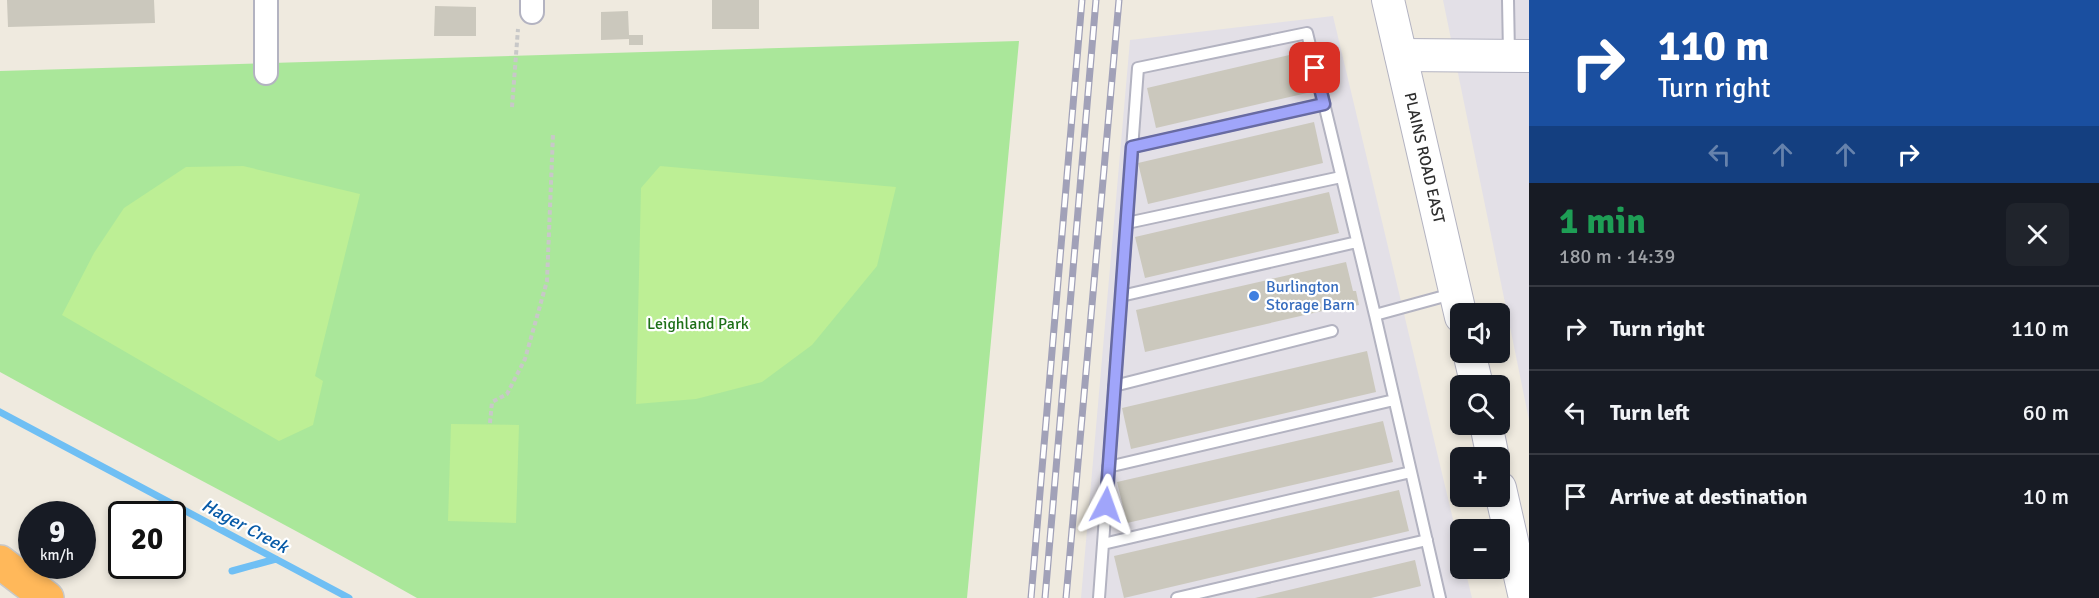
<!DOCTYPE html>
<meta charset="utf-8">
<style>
:root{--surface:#171b24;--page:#20242c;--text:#f1f3f6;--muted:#9ea1a6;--line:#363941}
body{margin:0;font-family:Signika,sans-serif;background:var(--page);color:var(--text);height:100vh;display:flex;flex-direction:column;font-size:22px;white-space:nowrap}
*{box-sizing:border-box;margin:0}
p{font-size:20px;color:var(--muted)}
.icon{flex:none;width:33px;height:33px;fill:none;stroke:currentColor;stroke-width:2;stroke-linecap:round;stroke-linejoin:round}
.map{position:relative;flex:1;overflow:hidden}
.sheet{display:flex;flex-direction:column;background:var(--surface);width:570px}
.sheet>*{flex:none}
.hud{background:#1a4fa0;color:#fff;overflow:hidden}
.controls{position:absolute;left:1450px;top:303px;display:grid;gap:12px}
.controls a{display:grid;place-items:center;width:60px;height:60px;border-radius:9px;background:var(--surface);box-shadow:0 3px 9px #0003;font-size:30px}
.speed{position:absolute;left:18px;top:501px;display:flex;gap:12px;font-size:30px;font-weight:700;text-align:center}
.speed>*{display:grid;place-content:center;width:78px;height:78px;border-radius:50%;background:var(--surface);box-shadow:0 3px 9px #0003;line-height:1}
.speed small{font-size:15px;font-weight:400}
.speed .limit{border:3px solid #111;border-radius:9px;background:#fff;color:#111}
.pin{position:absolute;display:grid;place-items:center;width:51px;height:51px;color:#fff;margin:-26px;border-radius:12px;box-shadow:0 3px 9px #0006}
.me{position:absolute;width:66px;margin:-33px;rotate:4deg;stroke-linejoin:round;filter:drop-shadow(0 0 4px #0008)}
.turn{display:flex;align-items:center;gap:21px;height:126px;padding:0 30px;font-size:27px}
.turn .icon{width:78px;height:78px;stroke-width:2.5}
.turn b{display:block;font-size:42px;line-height:51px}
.lanes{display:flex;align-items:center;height:57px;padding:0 30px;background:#0003;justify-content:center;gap:30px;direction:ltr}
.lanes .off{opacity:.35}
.round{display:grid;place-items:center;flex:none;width:63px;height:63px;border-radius:9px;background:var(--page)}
.head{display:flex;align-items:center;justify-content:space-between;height:102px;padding:0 30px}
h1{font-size:36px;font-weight:700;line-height:45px;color:#1e9e55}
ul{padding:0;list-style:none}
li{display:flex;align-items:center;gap:18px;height:84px;padding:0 30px;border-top:2px solid var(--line)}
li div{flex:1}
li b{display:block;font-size:22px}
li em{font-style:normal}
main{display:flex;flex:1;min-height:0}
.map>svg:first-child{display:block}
.industrial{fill:#e3e0e7}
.green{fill:#aae79a}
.pitch{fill:#bdef95}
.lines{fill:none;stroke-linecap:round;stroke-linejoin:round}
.stream{stroke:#6fbff4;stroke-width:7}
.building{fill:#cbc8bd}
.lane-casing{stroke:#b3b3c1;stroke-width:14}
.street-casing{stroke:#b3b3c1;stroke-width:26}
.secondary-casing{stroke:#b3b3c1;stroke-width:34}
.highway-casing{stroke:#c8c8c8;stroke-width:36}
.path{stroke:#c8c8c8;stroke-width:4;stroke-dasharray:4.5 3;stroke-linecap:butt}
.lane{stroke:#fff;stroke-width:10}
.street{stroke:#fff;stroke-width:22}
.secondary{stroke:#fff;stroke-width:32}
.highway{stroke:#ffb85a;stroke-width:33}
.rail-casing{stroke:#a1a1b8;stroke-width:7}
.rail{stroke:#fff;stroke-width:4.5;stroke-dasharray:14;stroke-linecap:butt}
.route-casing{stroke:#686ba2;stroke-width:15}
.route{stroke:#a0a5fa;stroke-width:10}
.shop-dot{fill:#3f7fe0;stroke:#fff;stroke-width:2}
.labels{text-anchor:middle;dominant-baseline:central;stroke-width:4.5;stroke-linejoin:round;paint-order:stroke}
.street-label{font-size:16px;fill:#2d2d2d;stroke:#fff}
.shop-label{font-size:16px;fill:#366cbe;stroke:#fff;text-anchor:start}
.park-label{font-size:16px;fill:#1e7018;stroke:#fff}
.water-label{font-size:18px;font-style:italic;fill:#075aa7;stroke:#fff}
</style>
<main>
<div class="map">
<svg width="1529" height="598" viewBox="0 0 1529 598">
<rect width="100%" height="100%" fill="#efeadf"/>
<path class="industrial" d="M1443,0H1529V420Z
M1333,16L1461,553V568L1465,569L1472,598H1081L1130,40Z"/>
<path class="green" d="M1019,41L967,598H417C280,520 139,449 0,372V71Z"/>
<path class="pitch" d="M243,166L360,194L315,376L323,381L313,425L279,441L62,315L94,253L124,208L186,167Z
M660,166L896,187L877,266L812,345L762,382L696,399L636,404L641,188Z
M451,424L519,425L516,523L448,521Z"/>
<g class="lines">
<path class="stream" d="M0,412L349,598
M232,571L276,559"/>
</g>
<path class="building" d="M7,0H154L155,23L8,27Z
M712,0H759V29H712Z
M435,6L476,7V36H434Z
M628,11L629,35H643V45H629V39L601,40V12Z
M1298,53L1307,93L1156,128L1147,88Z
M1314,122L1323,163L1148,204L1138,163Z
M1329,192L1339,233L1145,278L1135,237Z
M1346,262L1353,291H1356L1359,305L1345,308L1344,306L1145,352L1136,310Z
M1367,351L1376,392L1131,449L1122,408Z
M1383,421L1393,462L1127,523L1117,482Z
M1399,490L1409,531L1124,598L1114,556Z
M1415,560L1421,586L1371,598H1255Z"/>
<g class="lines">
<defs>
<path id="lane" d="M1508,0L1509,54
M1132,147L1324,104
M1127,223L1341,177
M1121,296L1357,242
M1375,315L1440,598
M1114,386L1332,331
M1108,467L1394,400
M1103,544L1411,472
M1099,598L1138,68L1307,33L1375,315L1452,294
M1177,598L1427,540"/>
<path id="street" d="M266,0V73
M532,0V12"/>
<g id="secondary">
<path id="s1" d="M1388,0L1461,317"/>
<path d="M1401,55L1529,56"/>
<path d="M1469,352L1477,386"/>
<path d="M1486,424L1493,458"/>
<path d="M1500,488L1525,598"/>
</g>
<path id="highway" d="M0,562L47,598"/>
</defs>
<use href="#lane" class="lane-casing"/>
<use href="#street" class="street-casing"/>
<use href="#secondary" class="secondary-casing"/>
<use href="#highway" class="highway-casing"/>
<path class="path" d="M512,107L518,29
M490,423L492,402L507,394L525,359L547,281L553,134"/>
<use href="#lane" class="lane"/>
<use href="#street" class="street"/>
<use href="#secondary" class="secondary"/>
<use href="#highway" class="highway"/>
<defs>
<path id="rail" d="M1031,598L1082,0
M1045,598L1096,0
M1066,598L1119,0"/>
</defs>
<use href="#rail" class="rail-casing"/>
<use href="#rail" class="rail"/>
</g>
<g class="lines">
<defs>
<path id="route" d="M1106,505L1132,147L1324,104L1315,68"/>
</defs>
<use href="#route" class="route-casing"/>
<use href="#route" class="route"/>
</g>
<circle class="shop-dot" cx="1254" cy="296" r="6"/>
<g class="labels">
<g class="street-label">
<text stroke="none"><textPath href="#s1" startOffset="162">PLAINS ROAD EAST</textPath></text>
</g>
<g class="shop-label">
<text x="1266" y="287">Burlington<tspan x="1266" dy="18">Storage Barn</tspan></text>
</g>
<g class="park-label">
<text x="698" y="324">Leighland Park</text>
</g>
<g class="water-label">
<text transform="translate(245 526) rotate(28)">Hager Creek</text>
</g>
</g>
</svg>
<div class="controls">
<a><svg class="icon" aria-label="sound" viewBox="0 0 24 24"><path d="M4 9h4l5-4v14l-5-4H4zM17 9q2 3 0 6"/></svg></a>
<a><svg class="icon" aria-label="search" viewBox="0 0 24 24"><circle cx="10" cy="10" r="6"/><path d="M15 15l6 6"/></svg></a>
<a>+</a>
<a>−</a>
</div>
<div class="speed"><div>9<small>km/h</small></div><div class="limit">20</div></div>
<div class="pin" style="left:1315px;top:68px;background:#d93025"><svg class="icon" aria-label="arrive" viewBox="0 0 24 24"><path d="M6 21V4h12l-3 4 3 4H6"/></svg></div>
<svg class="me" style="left:1106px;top:505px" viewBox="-20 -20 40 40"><path d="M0-17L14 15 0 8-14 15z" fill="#a0a5fa" stroke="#fff" stroke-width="4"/></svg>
</div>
<section class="sheet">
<div class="hud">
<div class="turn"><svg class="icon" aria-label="right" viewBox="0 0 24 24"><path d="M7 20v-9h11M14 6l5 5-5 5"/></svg><div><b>110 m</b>Turn right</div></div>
<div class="lanes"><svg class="icon off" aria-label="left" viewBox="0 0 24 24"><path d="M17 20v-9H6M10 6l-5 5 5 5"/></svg><svg class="icon off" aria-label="ahead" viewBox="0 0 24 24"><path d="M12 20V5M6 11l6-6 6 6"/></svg><svg class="icon off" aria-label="ahead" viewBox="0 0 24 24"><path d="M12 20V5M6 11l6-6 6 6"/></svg><svg class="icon" aria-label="right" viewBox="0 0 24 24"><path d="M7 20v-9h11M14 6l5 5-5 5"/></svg></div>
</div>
<div class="head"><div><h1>1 min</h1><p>180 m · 14:39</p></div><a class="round"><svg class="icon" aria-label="close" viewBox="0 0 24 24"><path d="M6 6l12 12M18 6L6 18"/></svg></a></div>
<ul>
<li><svg class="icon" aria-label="right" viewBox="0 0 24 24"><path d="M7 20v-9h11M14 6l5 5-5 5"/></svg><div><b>Turn right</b></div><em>110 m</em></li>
<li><svg class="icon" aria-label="left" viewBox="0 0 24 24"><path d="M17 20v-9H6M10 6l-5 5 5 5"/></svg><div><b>Turn left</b></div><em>60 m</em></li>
<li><svg class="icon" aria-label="arrive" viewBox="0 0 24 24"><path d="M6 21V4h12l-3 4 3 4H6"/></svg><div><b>Arrive at destination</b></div><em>10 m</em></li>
</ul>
</section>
</main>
